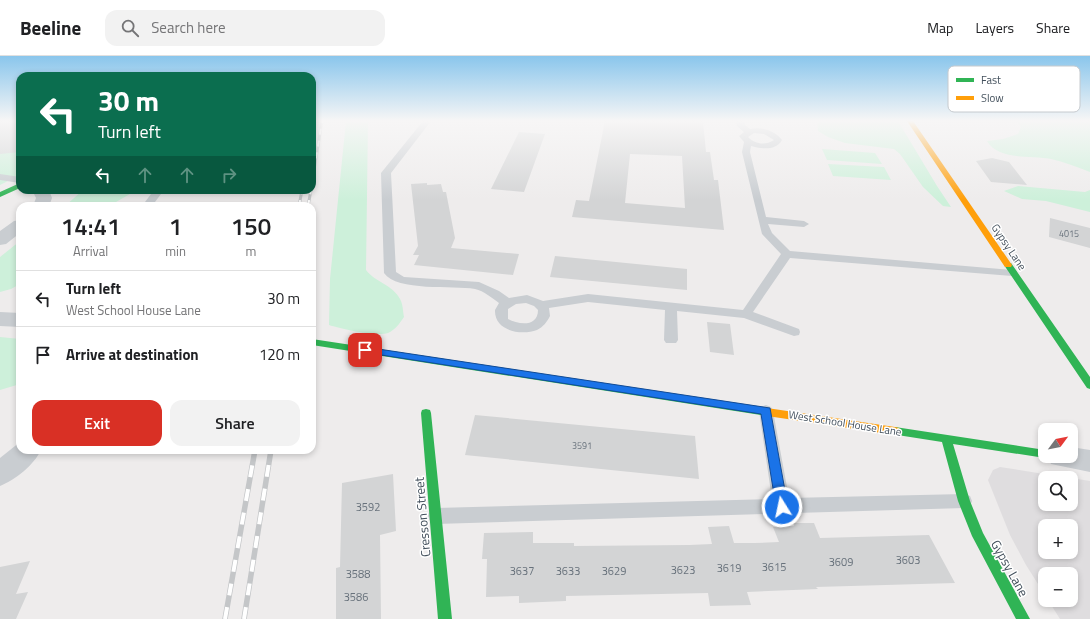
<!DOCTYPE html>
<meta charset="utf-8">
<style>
:root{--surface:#fff;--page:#f2f2f2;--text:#202124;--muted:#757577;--line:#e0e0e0;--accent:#d93025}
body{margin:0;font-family:"Titillium Web",sans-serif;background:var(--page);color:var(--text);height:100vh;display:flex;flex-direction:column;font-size:15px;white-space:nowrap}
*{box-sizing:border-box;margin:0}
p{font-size:13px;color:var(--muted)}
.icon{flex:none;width:22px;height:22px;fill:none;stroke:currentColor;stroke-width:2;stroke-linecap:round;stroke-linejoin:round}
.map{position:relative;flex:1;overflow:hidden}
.panel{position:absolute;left:16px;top:146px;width:300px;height:252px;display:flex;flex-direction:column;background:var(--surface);border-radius:12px;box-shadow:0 2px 6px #0003}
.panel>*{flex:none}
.top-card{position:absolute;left:16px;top:16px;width:300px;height:122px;border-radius:12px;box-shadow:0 2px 6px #0003;background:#0b6e4f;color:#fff;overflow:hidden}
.needle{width:26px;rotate:58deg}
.controls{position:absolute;left:1038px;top:367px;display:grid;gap:8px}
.controls a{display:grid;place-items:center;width:40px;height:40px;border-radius:8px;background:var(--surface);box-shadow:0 2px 6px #0003;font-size:20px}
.pin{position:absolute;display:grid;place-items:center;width:34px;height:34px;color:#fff;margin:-17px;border-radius:8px;box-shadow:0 2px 6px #0006}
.me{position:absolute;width:44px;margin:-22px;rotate:350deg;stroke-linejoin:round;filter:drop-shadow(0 0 3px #0008)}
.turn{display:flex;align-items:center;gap:14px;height:84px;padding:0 16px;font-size:18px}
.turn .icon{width:52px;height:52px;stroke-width:2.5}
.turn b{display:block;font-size:28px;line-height:34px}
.lanes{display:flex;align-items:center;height:38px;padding:0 16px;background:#0003;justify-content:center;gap:20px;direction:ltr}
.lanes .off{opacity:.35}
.eta{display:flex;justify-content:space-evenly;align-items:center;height:68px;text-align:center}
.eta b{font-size:24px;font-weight:600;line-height:28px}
.button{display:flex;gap:8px;margin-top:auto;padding:8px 16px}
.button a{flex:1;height:46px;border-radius:12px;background:var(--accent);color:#fff;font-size:16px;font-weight:600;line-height:46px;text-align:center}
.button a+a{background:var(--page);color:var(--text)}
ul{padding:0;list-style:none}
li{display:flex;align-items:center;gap:12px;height:56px;padding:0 16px;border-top:1px solid var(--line)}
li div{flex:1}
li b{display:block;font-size:15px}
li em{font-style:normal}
header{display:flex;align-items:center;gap:24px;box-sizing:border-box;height:56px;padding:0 20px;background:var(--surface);border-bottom:1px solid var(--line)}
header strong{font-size:19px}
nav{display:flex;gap:22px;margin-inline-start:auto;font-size:14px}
.search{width:280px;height:36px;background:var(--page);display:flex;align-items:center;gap:10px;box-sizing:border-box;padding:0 14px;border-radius:12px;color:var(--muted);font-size:15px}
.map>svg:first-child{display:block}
.education{fill:#dfdddf;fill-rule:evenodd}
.green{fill:#cdf0da}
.building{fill:#d3d4d5;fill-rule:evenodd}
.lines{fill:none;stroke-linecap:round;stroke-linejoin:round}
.lane{fill:#c9cdd1;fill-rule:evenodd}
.street{fill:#c9cdd1;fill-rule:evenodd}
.fast{fill:#30b455;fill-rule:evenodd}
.slow{fill:#ff9f0a;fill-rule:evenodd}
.rail-far1-casing{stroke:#c4c6c8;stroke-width:3}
.rail-casing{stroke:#c4c6c8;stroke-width:5.5}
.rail-far1{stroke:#fff;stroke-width:2;stroke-dasharray:6;stroke-linecap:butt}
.rail{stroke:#fff;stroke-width:4;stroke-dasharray:12;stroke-linecap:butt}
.route{fill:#1a73e8;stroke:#114b97}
.labels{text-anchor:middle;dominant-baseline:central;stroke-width:3;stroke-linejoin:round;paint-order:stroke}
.number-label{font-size:9px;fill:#68727c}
.street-label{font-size:11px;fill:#424f5b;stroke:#fff}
.near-number-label{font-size:11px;fill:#68727c}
.near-street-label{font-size:13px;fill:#424f5b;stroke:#fff}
.key{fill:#fff;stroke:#c6cace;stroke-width:1}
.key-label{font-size:11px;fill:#424f5b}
</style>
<header>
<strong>Beeline</strong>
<div class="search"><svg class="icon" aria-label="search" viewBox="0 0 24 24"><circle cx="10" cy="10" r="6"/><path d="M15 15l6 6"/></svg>Search here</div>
<nav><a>Map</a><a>Layers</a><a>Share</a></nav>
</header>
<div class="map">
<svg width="1090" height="563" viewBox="0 0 1090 563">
<rect width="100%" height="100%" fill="#eeecec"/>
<path class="education" d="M1000,411L1069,422H1045V448H1071V422L1090,425V563H1060L1048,544H1071V518H1045V539L1026,509L1010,479L988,424L993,414ZM1045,470H1071V496H1045Z"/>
<path class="green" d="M0,65H20V119L0,129Z
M346,65H368L366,214C375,226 393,229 400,243C403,248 403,256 404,261C400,267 395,274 388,277C376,281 342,273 329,269L330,223Z
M817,65H898L937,130L951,151L943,150L923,131L900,98L894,93L845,87L828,81L818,75Z
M1016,65H1090V116C1077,111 1064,106 1051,103C1031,99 999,105 987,85L1003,83L1018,78L1021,71Z
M822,93L875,97L882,108L827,104Z
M828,108L884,111L891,124L833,120Z
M1018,130L1085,136L1090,134V156L1046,145L1022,143L1004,135Z
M83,134H137L109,150H65Z
M20,185V228L11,233L0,236V201Z
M0,281L20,283V328L0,334Z"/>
<path class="building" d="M0,65H20V96L0,98Z
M605,65H703L706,96H710L714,124H718L724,174L572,161L576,144L589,145ZM630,98L682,100L685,152L625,147Z
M519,76L545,78L524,136L491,133Z
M992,102L1009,106L1027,129L991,126L976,105Z
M427,127V129L441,128L443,136H446L455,182L451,192L519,198L513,219L414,209L419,199H413L418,190L411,128Z
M1050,162L1090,172V192L1049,181Z
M555,200L687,213V234L550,221Z
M707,266L730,268L734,299L710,296Z
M475,359L695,380L699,423L465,399Z
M393,418L396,475L380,479L381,563H336V512L340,511L342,427Z
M793,467H814L820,482L929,479L955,527L816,531L818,533L747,536L751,549L710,550L708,537L566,540V545L519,547V540L486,541L487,503H482L484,477L533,476V487H574V490L689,489L712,488L708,471L729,470L734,487H755L779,486L773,471L794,470Z
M30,505L16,538L28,536L16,563H0V511Z"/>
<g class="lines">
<path class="lane" d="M423,65H431L391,117L396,216L404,221L479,226L499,235L509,242L527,239L543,245L588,238L743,254L781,198L762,178L742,96L744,86L739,80L744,76L737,70L736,65H744L745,69L750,73C761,70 775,75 782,84C776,95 761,93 751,90L750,96L766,161L804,165L809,168L804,171L768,168L772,177L790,195L1012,214L1018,217L1012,220L790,202L753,256L799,273L800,276L799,279L794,280L744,262L677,255L678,284L676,287H666L664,284L665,254L588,246L549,252L550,260C547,266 543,271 537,274C521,280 494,275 495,254L499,247C492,242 484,235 475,233C453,229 397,236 384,217L381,117ZM754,77L764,78L774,84C765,90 755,88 748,81ZM526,247L534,250L538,254C538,271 519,269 508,263V253L516,248Z
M0,118L20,121V127L0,124Z
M154,134H164L152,150H142Z
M766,349L771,351L773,355L789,442L964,438L970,440L972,445L970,450L964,452L436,468L430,465L427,460L430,455L436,452L772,443L759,355L761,351Z"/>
<path class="street" d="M32,134H49L52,142L49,150H33L36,142Z
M20,164V177L6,188L0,189V175L14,165Z
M0,256L20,257V271L0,270Z
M20,386V394H41C34,409 15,424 0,430V402Z
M1071,391L1090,394V416L1051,408L1047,400H1071Z"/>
<path class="fast" d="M20,127V132L0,141V136Z
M1005,207H1011L1090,321V333L1087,332L1004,209Z
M312,283L767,352L771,353L772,356L771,359L767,360L312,289Z
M426,353L430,354L431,357L452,563H438L421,357L422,354Z
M895,371L1045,394V400H1049L1045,402L953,388L970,445L983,477L1030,563H1016L972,480L958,445L942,386L891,378L890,375L891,372Z"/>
<path class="slow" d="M907,65H913L1012,209L1011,211H1005Z
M767,352L895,371L899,372L900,375L899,378L895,379L767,360L763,359L762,356L763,353Z"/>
<defs>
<path id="rail-far1" d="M312,76L314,65
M312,126L322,65
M299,150L302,134
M308,150L311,134"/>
<path id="rail" d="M225,563L255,394
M244,563L271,394"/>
</defs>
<use href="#rail-far1" class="rail-far1-casing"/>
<use href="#rail" class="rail-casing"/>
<use href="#rail-far1" class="rail-far1"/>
<use href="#rail" class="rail"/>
</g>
<linearGradient id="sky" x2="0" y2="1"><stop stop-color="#8ac6ec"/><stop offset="0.45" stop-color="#f7f6f6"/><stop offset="1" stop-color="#f7f6f6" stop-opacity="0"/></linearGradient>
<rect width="1090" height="144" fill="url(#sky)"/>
<path class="route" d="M365,291L770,352L788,451L786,454L782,456L778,454L776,451L761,358L362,296V292Z"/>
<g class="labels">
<g class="number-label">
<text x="1069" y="177">4015</text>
<text x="582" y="389">3591</text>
</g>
<g class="street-label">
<text transform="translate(1009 191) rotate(56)">Gypsy Lane</text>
<text transform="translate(845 367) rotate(9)">West School House Lane</text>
</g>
<g class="near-number-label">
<text x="368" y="451">3592</text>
<text x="908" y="504">3603</text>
<text x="841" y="506">3609</text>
<text x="774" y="511">3615</text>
<text x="729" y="512">3619</text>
<text x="683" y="514">3623</text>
<text x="522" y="515">3637</text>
<text x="568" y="515">3633</text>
<text x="614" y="515">3629</text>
<text x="358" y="518">3588</text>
<text x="356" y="541">3586</text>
</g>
<g class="near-street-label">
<text transform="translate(422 461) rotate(-95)">Cresson Street</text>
<text transform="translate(1010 512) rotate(61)">Gypsy Lane</text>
</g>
</g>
<rect x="948" y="10" width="132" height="46" rx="6" class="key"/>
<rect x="956" y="22" width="18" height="4" fill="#30b455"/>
<rect x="956" y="40" width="18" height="4" fill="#ff9f0a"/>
<g class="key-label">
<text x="981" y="28">Fast</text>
<text x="981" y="46">Slow</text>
</g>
</svg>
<div class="controls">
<a><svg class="needle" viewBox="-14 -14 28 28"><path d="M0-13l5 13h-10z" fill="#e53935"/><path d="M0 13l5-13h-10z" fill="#757577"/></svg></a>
<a><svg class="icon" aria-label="search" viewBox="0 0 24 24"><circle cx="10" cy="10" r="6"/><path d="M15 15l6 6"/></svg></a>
<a>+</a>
<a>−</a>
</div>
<div class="pin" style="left:365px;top:294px;background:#d93025"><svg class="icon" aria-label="arrive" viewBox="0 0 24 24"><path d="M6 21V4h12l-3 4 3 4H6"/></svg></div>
<svg class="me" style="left:782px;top:451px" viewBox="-20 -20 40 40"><circle r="17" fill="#1a73e8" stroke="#fff" stroke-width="3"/><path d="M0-11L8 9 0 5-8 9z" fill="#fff"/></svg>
<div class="top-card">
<div class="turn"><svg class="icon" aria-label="left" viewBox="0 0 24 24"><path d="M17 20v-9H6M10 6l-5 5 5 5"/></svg><div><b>30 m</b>Turn left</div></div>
<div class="lanes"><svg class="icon" aria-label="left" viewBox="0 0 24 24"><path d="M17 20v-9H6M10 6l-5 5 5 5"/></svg><svg class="icon off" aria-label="ahead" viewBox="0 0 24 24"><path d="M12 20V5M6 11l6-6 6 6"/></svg><svg class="icon off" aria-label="ahead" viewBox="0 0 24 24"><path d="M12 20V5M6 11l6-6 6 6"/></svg><svg class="icon off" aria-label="right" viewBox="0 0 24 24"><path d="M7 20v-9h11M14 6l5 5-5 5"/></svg></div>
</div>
<section class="panel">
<div class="eta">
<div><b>14:41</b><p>Arrival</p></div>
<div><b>1</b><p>min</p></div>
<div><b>150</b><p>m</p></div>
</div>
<ul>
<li><svg class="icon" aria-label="left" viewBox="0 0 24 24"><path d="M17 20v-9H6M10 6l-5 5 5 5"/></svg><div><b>Turn left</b><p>West School House Lane</p></div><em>30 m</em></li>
<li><svg class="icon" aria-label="arrive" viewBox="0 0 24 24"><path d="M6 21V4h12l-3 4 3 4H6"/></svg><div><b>Arrive at destination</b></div><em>120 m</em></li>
</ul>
<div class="button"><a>Exit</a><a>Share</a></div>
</section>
</div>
